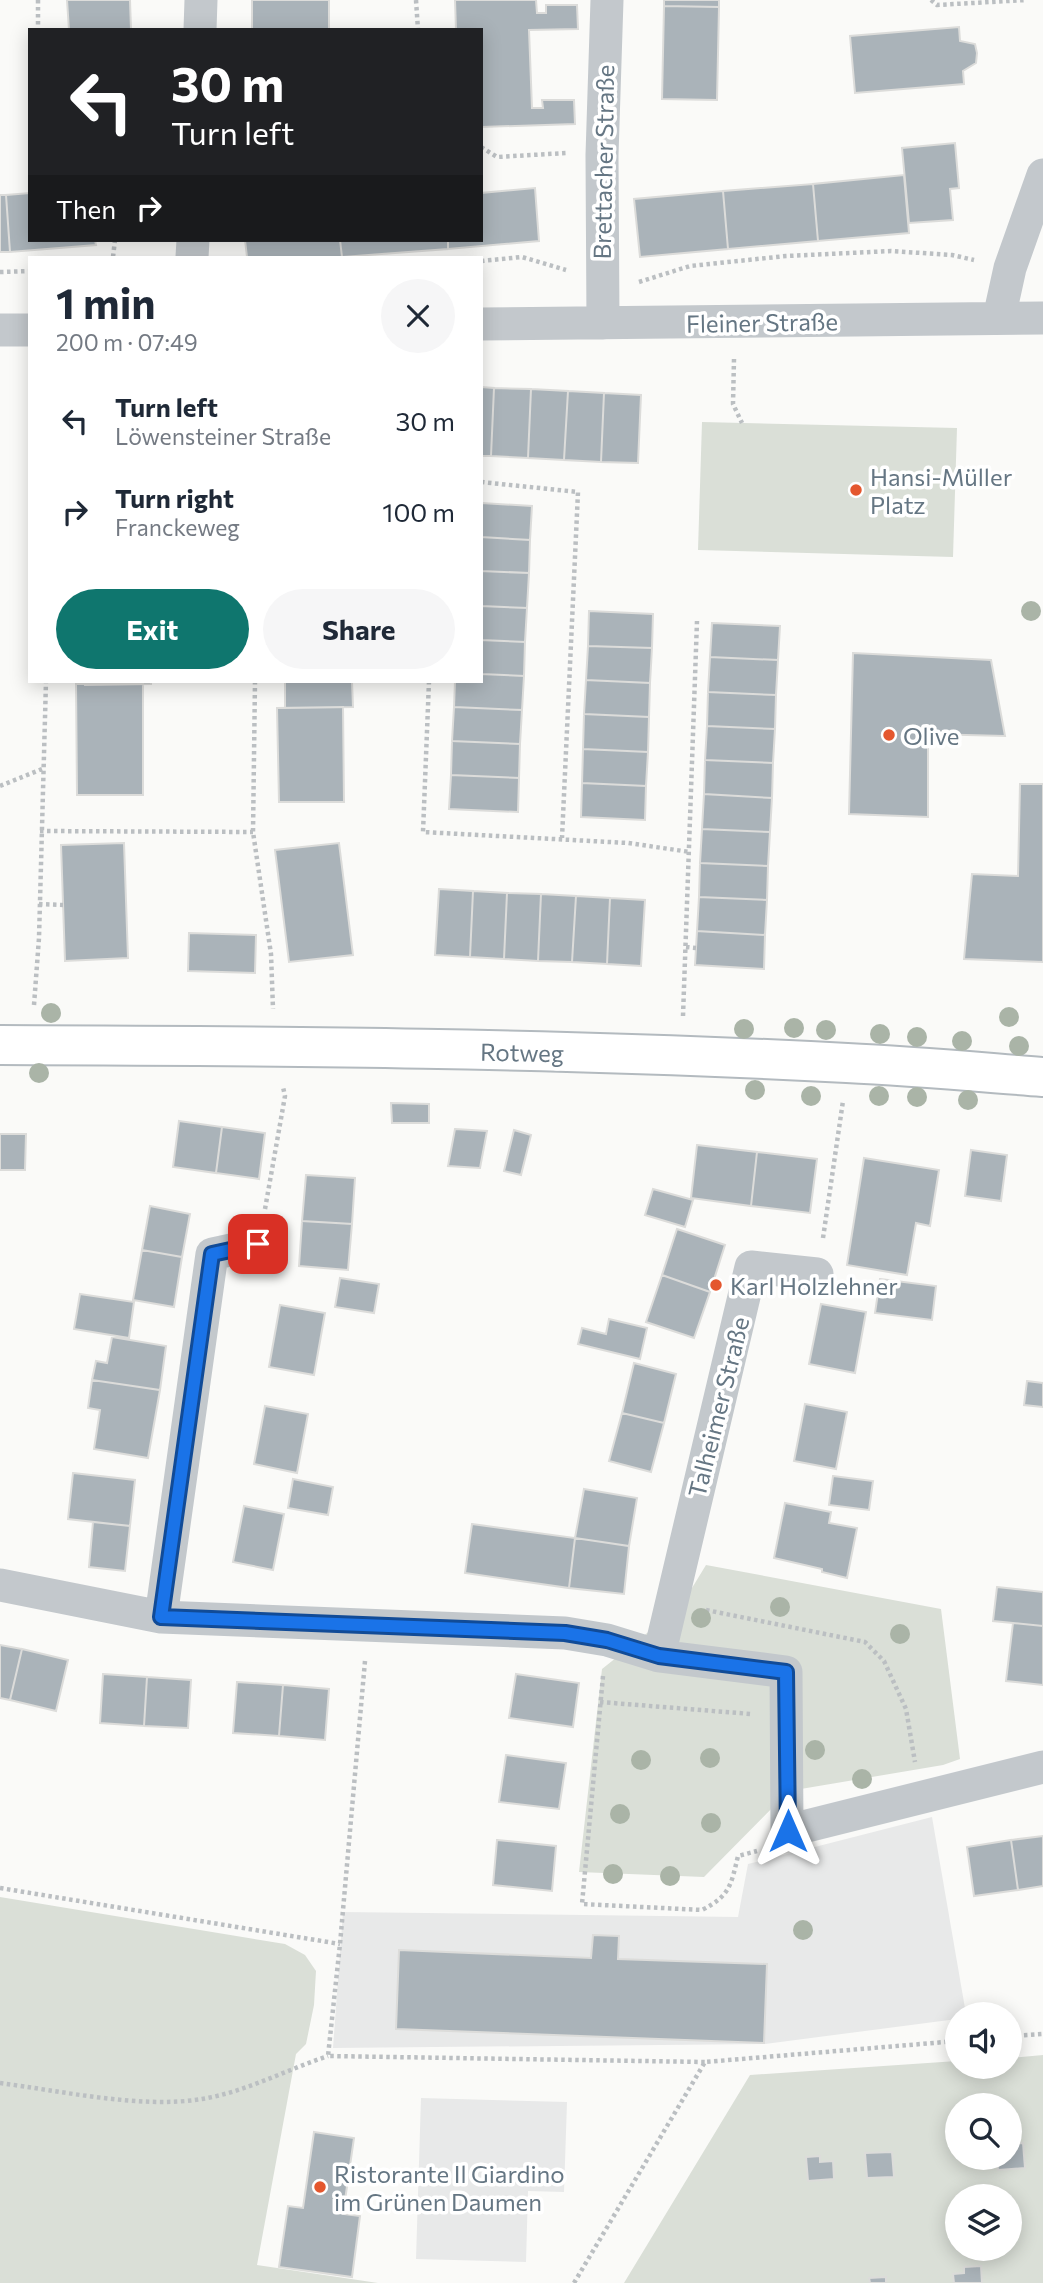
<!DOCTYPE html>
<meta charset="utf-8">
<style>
:root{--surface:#fff;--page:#f6f6f7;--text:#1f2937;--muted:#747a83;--accent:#0f766e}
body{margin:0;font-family:Commissioner,sans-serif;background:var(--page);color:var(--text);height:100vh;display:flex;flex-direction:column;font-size:26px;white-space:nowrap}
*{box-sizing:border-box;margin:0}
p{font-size:23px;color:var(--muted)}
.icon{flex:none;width:38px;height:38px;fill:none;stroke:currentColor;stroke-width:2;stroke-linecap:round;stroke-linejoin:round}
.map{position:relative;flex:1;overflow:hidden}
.panel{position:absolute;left:28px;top:256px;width:455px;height:427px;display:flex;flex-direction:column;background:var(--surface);border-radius:0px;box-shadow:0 4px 18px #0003}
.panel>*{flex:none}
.hud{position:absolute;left:28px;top:28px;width:455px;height:214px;border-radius:0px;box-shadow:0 4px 18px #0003;background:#202124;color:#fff;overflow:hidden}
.tools{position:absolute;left:945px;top:2002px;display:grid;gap:14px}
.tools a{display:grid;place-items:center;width:77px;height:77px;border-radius:50%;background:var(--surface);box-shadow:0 4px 18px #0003;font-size:35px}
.pin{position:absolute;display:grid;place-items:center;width:60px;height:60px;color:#fff;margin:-30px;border-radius:14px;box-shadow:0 4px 10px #0006}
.me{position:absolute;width:77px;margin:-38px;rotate:0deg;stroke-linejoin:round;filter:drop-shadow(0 0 5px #0008)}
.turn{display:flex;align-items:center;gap:24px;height:147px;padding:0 28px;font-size:32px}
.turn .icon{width:91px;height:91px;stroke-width:2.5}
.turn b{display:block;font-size:49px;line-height:60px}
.then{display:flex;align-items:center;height:66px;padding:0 28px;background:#0003;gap:14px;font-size:26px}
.round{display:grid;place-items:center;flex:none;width:74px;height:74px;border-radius:37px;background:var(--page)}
.overview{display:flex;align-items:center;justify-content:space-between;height:119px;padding:0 28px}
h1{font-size:42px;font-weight:700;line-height:52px}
.primary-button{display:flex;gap:14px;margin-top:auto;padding:14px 28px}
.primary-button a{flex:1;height:80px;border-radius:42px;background:var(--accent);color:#fff;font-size:28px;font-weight:700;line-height:80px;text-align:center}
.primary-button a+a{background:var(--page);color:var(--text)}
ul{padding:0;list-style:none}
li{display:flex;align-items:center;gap:21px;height:91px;padding:0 28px}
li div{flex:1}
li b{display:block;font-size:26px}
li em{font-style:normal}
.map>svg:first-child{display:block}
.built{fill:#e8e9e9}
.green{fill:#dadfd7;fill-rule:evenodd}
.building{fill:#aab3b9;stroke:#dcdcda;stroke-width:2}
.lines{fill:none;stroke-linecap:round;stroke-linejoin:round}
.secondary-casing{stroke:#b3babf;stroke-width:42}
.path{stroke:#bbbfc2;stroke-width:4.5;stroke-dasharray:3.5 3.5;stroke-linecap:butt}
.minor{stroke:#c3c8cc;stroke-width:33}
.secondary{stroke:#fff;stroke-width:38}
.tree{fill:#aab4a7}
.route-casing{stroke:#114b97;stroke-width:18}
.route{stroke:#1a73e8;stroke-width:12}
.poi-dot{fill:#e4572e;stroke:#fff;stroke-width:2.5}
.labels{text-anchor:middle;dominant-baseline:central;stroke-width:7;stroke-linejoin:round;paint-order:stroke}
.street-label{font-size:24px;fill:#657683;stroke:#fff}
.poi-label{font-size:24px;fill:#657683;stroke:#fff;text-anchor:start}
</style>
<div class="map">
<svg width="1043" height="2283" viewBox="0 0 1043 2283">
<rect width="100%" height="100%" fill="#fafaf8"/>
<path class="built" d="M932,1817L966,2014H957V2019L765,2044L333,2048L343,1912L738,1917L748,1864Z
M421,2098L567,2102L564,2192L528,2191L526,2262L416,2259Z"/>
<path class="green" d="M702,422L957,428L953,557L698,550Z
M706,1565L941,1609L960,1759L943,1765L789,1791L704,1877L579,1872L602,1669L681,1606Z
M0,1897L285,1944L305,1955L316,1971L314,2005L306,2044L296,2054L257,2265L378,2283H0Z
M1043,2055V2283H624L750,2075L957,2061V2067H1010V2058ZM957,2105H1010V2158H957ZM957,2196H1010V2249H957Z"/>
<path class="building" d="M67,0H130L131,30H69Z
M252,0H329V30H252Z
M455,0H536L537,13H546V5H577L578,29L529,30L532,108H543L542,100H574L575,124L481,127V30H456Z
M664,0H719V7L664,6Z
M664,6L719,7L717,100L662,99Z
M959,27L960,41L975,44L977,53L976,63L963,71L964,84L855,93L850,36Z
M955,143L959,188L950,189L953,220L909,223L902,148Z
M904,175L909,233L818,241L813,184Z
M813,184L818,241L728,249L723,191Z
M535,188L539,241L448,249V240H481V193Z
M723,191L728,249L640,257L634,199Z
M30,193V240H95L96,245L10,252L6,195Z
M0,195H6L10,252H0Z
M245,240H340L342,257H247Z
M340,240H448V249L342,257Z
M481,387L494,388L491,456H481Z
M494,388L531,389L528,458L491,456Z
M531,389L568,391L564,460L528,458Z
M568,391L604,393L601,462L564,460Z
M604,393L641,395L638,463L601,462Z
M481,503L532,506L530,540L481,537Z
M481,537L530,540L529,573L481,571Z
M481,571L529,573L527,608L481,606Z
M481,606L527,608L525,642L481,640Z
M589,611L653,614L652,648L588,646Z
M712,623L780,626L778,660L710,657Z
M481,640L525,642L524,676L481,674Z
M588,646L652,648L650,683L586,680Z
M853,653L991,660L1005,736L928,734V817L849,814Z
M710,657L778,660L776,695L708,692Z
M481,674L524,676L522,710L454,707L455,681H481Z
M586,680L650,683L649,717L584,714Z
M85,681H151V684L85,685Z
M285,681H352L353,707L285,708Z
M76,684H143V795H77Z
M708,692L776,695L775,729L707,726Z
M343,707L344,802H279L277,708Z
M454,707L522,710L520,744L452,741Z
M584,714L649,717L648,752L583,749Z
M707,726L775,729L773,763L705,760Z
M452,741L520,744L519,778L451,775Z
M583,749L648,752L646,786L582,783Z
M705,760L773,763L772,798L704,794Z
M451,775L519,778L518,812L449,809Z
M582,783L646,786L645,820L581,817Z
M1020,784H1043V962L964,959L972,874L1018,876Z
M704,794L772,798L770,832L702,829Z
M702,829L770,832L768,866L700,863Z
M124,843L128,958L65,961L61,845Z
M339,843L353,955L289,962L275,850Z
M700,863L768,866L767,900L699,897Z
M439,889L473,891L470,957L435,955Z
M473,891L507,893L504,959L470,957Z
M507,893L541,894L538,961L504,959Z
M541,894L576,896L572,962L538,961Z
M576,896L610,898L607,964L572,962Z
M699,897L767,900L765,935L697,931Z
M610,898L645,900L641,966L607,964Z
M697,931L765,935L764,969L695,965Z
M189,933L256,935L255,973L188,971Z
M391,1103L429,1104V1123H392Z
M179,1121L222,1127L216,1173L173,1167Z
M222,1127L265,1133L259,1179L216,1173Z
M455,1129L487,1131L480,1168L448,1166Z
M514,1130L531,1135L521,1175L504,1171Z
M0,1134H26L25,1170H0Z
M697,1145L757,1152L751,1206L691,1198Z
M971,1150L1007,1155L1001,1201L965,1196Z
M757,1152L817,1159L810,1213L751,1206Z
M864,1158L939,1170L930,1226L916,1223L907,1275L847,1265Z
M306,1175L355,1178L352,1224L302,1221Z
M653,1189L693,1200L685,1227L645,1215Z
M150,1206L190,1214L182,1257L142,1250Z
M302,1221L352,1224L348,1270L299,1266Z
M677,1229L725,1245L710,1292L662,1275Z
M142,1250L182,1257L174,1307L133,1300Z
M662,1275L710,1292L694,1338L646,1322Z
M340,1278L379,1284L374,1313L335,1307Z
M880,1279L936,1286L932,1320L875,1313Z
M80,1294L134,1302L129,1338L74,1329Z
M821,1304L866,1312L855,1373L809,1364Z
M280,1305L325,1313L314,1375L269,1367Z
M609,1319L647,1328L640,1359L578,1344L582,1328L606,1334Z
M112,1337L166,1346L160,1390L92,1380L96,1361L107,1363Z
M634,1363L676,1374L664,1423L622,1413Z
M92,1380L160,1390L148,1458L94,1449L100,1410L88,1408Z
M1027,1381L1043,1383V1407L1024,1405Z
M805,1404L847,1412L836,1469L794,1461Z
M265,1406L308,1414L297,1473L254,1464Z
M622,1413L664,1423L651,1472L609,1461Z
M73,1473L135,1480L130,1526L68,1519Z
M833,1476L873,1481L869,1510L829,1505Z
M293,1479L333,1487L328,1515L288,1508Z
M584,1489L637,1498L629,1546L575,1538Z
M785,1503L831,1512L829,1523L857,1528L847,1578L822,1572V1569L774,1558Z
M244,1506L284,1514L273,1570L233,1562Z
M93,1522L130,1526L125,1571L89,1567Z
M472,1524L575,1538L569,1588L465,1573Z
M575,1538L629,1546L624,1594L569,1588Z
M997,1587L1043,1592V1626L993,1621Z
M1013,1623L1043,1626V1685L1006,1681Z
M0,1645L22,1649L10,1700L0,1698Z
M22,1649L68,1660L56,1711L10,1700Z
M103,1674L147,1677L144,1726L100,1723Z
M516,1674L579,1683L573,1727L509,1718Z
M147,1677L191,1680L188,1728L144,1726Z
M237,1682L283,1685L279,1736L233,1733Z
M283,1685L329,1689L325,1740L279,1736Z
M506,1755L566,1763L559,1809L499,1802Z
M1043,1836V1886L1018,1890L1011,1840Z
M497,1840L556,1846L552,1891L493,1885Z
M1011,1840L1018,1890L974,1896L967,1847Z
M593,1935L619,1936L618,1959L767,1964L764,2043L396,2029L399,1950L591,1958Z
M314,2132L354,2138L343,2214L360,2216L352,2277L279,2267L288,2206L303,2208Z
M1023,2143L1025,2168L998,2170L997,2158H1010V2144Z
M892,2152L894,2177L867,2178L865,2153Z
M820,2156V2162L833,2161L834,2179L808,2181L806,2157Z
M981,2266L982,2283H954L953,2274L964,2273V2267Z
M886,2277V2283H870L869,2278Z"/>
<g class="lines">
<defs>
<path id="secondary" d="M0,1045C282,1046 565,1048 847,1063C913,1066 978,1072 1043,1077"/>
</defs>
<use href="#secondary" class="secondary-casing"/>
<path class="path" d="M38,0V30
M416,0L418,30
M931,0L937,5L1026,0
M481,147L497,157L566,153
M113,257L115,240
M481,261L522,257L566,270
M0,272L30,271
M639,282L690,266L786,256L891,251L952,255L974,260
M734,359L733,404L742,423
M481,482L578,492L562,838
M255,681L253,832L271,954L273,1009
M429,681L423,832L628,843L690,852
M0,786L42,769
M40,831L253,832
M39,904L63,905
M686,947L696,948
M34,1005L39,938L46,681
M683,1016L697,621
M265,1209L285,1096L283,1087
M823,1238L843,1101
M706,1610L865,1642L884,1661L906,1709L915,1762
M365,1661L340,1944L328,2056L705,2062
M603,1676L582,1904L702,1910C730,1896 731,1885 738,1856L757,1851
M600,1702L751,1714
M0,1888L340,1944
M1010,2036L1043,2034
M0,2083C61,2091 142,2109 202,2099C245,2092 286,2070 328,2056
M574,2283L705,2062L957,2041"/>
<path class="minor" d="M200,30L201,0
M192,257L193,240
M999,318L1010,268L1043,175
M603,323L602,155L607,0
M481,324L1043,318
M0,330H30
M0,1585L161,1617L565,1633L607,1640L659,1656L786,1672L787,1831L1043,1767
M161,1617L212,1254L258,1244
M659,1656L751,1267L817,1274"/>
<use href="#secondary" class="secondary"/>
</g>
<g class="tree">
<circle cx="1031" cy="611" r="10"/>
<circle cx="51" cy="1013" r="10"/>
<circle cx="1009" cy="1017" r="10"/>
<circle cx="794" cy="1028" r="10"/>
<circle cx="744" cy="1029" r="10"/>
<circle cx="826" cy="1030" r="10"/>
<circle cx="880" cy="1034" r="10"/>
<circle cx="917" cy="1037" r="10"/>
<circle cx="962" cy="1041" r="10"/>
<circle cx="1019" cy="1046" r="10"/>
<circle cx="39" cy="1073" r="10"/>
<circle cx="755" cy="1090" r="10"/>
<circle cx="811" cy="1096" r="10"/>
<circle cx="879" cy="1096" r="10"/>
<circle cx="917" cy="1097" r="10"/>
<circle cx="968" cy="1100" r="10"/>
<circle cx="780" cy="1607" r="10"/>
<circle cx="701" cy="1618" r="10"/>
<circle cx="900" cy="1634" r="10"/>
<circle cx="815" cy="1750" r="10"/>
<circle cx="710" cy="1758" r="10"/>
<circle cx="641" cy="1760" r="10"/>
<circle cx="862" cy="1779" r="10"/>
<circle cx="620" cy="1814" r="10"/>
<circle cx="711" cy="1823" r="10"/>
<circle cx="613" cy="1874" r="10"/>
<circle cx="670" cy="1876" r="10"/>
<circle cx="803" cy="1930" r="10"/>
</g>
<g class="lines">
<defs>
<path id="route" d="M258,1244L212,1254L161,1617L565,1633L607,1640L659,1656L786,1672L788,1831"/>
</defs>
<use href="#route" class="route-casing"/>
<use href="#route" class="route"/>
</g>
<g class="poi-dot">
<circle cx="856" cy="490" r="7"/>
<circle cx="889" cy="735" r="7"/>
<circle cx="716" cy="1285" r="7"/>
<circle cx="320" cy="2187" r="7"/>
</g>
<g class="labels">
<g class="street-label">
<text transform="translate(603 162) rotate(-89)">Brettacher Straße</text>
<text transform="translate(762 322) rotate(-1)">Fleiner Straße</text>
<text transform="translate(522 1052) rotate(1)">Rotweg</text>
<text transform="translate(718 1407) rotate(-76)">Talheimer Straße</text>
</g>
<g class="poi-label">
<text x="870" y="476">Hansi-Müller<tspan x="870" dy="28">Platz</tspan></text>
<text x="903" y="735">Olive</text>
<text x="730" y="1285">Karl Holzlehner</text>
<text x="334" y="2173">Ristorante Il Giardino<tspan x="334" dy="28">im Grünen Daumen</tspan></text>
</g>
</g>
</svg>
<div class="tools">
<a><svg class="icon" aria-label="sound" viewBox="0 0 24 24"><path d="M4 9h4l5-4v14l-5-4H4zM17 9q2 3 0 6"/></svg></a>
<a><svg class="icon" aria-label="search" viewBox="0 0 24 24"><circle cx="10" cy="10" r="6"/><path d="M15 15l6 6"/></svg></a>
<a><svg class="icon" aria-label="layers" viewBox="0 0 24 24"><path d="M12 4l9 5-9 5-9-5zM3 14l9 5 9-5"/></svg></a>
</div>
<div class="pin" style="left:258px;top:1244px;background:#d93025"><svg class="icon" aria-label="arrive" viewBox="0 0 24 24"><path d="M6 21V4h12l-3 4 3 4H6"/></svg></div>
<svg class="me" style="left:788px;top:1831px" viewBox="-20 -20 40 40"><path d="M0-17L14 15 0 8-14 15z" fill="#1a73e8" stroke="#fff" stroke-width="4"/></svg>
<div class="hud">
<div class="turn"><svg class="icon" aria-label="left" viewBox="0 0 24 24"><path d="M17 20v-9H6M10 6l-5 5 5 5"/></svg><div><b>30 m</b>Turn left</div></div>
<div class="then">Then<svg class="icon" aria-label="right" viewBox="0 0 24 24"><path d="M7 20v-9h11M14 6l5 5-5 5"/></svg></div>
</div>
<section class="panel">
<div class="overview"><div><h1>1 min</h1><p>200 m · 07:49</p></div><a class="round"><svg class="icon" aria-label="close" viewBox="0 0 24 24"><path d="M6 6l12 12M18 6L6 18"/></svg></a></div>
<ul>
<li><svg class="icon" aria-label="left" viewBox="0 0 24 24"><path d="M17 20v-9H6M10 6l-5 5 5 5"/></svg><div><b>Turn left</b><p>Löwensteiner Straße</p></div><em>30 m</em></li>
<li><svg class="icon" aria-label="right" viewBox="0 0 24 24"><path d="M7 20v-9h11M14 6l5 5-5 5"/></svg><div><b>Turn right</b><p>Franckeweg</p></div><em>100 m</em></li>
</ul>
<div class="primary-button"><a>Exit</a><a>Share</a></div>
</section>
</div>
